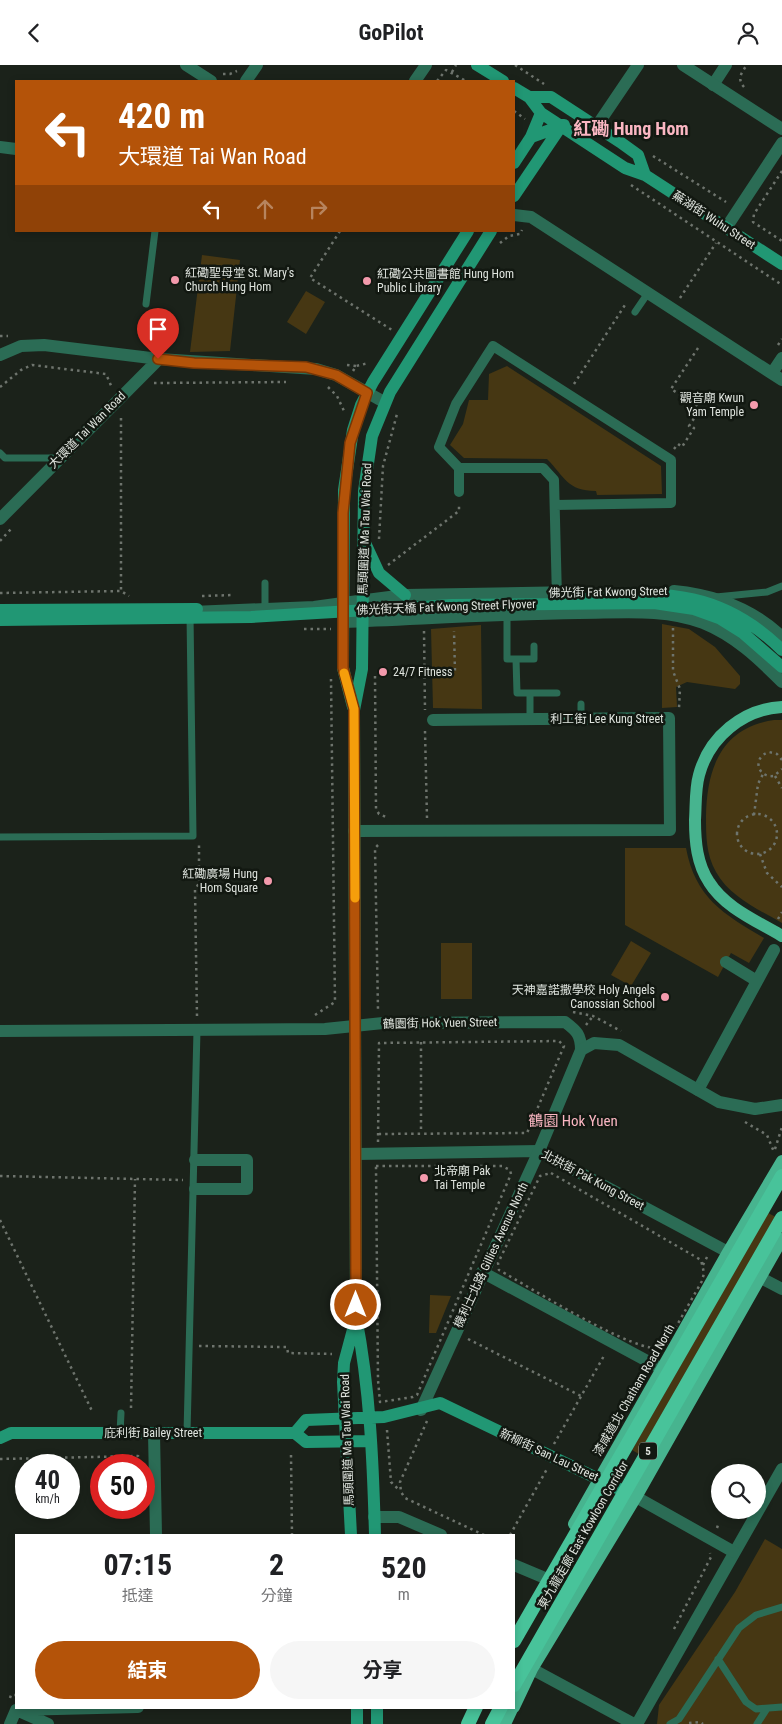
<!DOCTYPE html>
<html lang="zh-TW">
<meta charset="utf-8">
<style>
:root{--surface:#fff;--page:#f6f6f6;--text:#202124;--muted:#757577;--accent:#b45309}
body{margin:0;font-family:"Roboto Condensed","Noto Sans TC",sans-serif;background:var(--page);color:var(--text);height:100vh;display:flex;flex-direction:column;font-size:19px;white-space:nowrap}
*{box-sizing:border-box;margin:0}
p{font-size:16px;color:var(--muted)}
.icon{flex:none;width:28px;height:28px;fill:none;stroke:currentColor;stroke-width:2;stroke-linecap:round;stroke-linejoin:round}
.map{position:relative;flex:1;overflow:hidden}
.details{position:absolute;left:15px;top:1469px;width:500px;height:175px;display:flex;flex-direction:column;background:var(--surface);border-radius:0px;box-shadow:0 2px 8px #0003}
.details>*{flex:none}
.top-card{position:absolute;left:15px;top:15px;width:500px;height:152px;border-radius:0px;box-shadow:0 2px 8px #0003;background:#b45309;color:#fff;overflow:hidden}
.tools{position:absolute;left:711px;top:1399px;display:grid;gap:10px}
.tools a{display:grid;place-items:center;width:55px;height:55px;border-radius:50%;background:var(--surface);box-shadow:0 2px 8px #0003;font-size:25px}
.speed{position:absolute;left:15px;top:1389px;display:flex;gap:10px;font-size:25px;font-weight:700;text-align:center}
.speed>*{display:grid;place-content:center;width:65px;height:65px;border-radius:50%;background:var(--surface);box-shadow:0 2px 8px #0003;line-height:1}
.speed small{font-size:12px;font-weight:400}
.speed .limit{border:8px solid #d22;background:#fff;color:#111}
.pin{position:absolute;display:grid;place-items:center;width:42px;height:42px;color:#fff;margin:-51px -21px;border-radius:50% 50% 50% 0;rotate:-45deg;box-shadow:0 0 5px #0007}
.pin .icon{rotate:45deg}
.me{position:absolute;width:55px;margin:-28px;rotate:0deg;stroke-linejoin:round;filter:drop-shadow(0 0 4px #0008)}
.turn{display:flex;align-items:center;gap:18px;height:105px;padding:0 20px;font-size:22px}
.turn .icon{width:65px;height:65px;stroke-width:2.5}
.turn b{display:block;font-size:35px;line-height:42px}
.lanes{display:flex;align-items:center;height:48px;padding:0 20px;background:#0003;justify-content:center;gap:25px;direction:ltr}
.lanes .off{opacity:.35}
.eta{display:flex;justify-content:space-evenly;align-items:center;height:85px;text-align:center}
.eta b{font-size:30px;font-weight:700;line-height:35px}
.cta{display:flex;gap:10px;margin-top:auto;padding:10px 20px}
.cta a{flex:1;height:58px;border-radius:30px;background:var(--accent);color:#fff;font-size:20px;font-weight:700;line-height:58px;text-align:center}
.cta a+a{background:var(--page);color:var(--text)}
header{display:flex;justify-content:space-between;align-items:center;height:65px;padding:0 20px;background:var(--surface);font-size:22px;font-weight:700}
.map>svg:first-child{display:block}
.green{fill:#463713}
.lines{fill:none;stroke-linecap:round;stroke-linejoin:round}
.path{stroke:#6e746d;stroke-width:2.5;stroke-dasharray:2.5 4;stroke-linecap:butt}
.service{stroke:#2b6c55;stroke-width:7}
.pedestrian{stroke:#2b6c55;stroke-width:10}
.minor{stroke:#2b6c55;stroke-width:12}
.tertiary{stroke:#2b6c55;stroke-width:12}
.secondary{stroke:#219774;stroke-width:12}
.primary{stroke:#47b48f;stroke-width:12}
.trunk{stroke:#48c39a;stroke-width:14}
.secondary-bridge{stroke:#219774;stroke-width:12}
.trunk-bridge{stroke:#48c39a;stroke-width:14}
.route-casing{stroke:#753606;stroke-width:12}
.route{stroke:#b45309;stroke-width:9}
.slow{stroke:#f59e0b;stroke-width:9}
.poi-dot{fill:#f39aac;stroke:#121811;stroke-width:2}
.labels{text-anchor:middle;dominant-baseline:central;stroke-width:5;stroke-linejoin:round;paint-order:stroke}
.shield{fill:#121811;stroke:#a2a7a0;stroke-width:1}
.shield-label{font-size:11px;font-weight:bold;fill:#dfe4de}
.street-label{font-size:12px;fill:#dfe4de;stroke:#121811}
.poi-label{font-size:12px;fill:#dfe4de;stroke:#121811;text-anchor:start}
.quarter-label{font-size:15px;fill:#fab6c2;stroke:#121811}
.district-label{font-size:18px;font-weight:bold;fill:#fab6c2;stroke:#121811}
</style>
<header><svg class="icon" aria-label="back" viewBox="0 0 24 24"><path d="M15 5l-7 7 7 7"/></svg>GoPilot<svg class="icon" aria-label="person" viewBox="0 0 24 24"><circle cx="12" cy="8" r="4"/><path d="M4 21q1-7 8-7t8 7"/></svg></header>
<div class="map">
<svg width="782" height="1659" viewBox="0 0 782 1659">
<rect width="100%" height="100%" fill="#1b221a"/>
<path class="green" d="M202,190L240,195L230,286L190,287Z
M306,226L325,237L306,269L287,257Z
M507,301L661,401L662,429L597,430L596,426C567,426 565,412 547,394L464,393L450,380L463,359L469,335H488L489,309Z
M662,559L689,564L715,582L740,611V619L735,624L687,617L676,622L677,642L662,643Z
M481,560L482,644L433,643L431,564Z
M774,655H782V858C758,844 730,832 716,807C706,789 706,771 706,751C707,703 721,663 774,655Z
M625,783H686C695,832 723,849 764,873L749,898L731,888L718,912L625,860Z
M631,876L651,888L631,921L611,910Z
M441,878H472V934H441Z
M768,1148L780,1154L644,1392L632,1385Z
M430,1230L451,1231L436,1268H429Z
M765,1474L782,1484V1659H657L659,1640L735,1527Z"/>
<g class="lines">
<path class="path" d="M515,0L544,19
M452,7L456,0
M223,9H230L237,6
M437,16L446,5L466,16
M744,22C737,14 741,8 747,0
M514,46L525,54
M653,91L726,137
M782,106L754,149L753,157L782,176
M631,120L782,220
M340,166L310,213L392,265
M500,178L509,171L520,169L522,165
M680,233L716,178
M0,271H8
M149,280L153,246
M778,280L782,274
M347,300L356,301
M353,306L356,301L369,298
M154,318L286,317
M574,319L625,240
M0,322L21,305L32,300L106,309L112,323
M328,322L337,331L344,346
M121,353V526
M674,384L678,379L682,382L694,363L689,361L701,343L671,324L700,280
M379,474L383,401L397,349
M0,476L11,464
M388,500L459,446V438
M0,528L121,526L129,531
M202,531L234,530
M673,563V606L680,624L679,643
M304,564H331
M424,566L425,645
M424,607H455L454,566
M375,611L376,744L379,749L386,752
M425,666L427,753
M782,695L777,689L769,687C752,692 757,713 774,711L782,704
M775,711L782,723
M737 769a20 20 0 1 1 40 0a20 20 0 1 1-40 0Z
M754,750L758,719L763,709
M378,780L375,783L378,945
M760,789L767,808L782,822
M778,854L782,847
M573,947L593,951L621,966
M315,950L335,937L331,614
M197,951L195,825L199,818V780
M586,960L593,951
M421,977V1068
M745,1057L767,1070L774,1087
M378,1077L379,978L559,976L564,981L527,1068L379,1069
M775,1084L782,1062
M376,1101H502L510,1105L511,1109L417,1330L413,1332L380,1337L378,1315Z
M551,1108L701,1195L704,1208L702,1216L664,1283C637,1291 528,1221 499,1205L498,1198L540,1111Z
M0,1111L183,1115
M0,1155L92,1346
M703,1200L708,1190
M468,1274L581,1331
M199,1281L287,1282L288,1288L332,1289
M131,1343L135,1114
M427,1356L400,1417L401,1427L405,1433L484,1470
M387,1365L391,1417L400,1426
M554,1379L605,1289
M291,1390L292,1470
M0,1394L138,1391L141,1395
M717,1463L719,1457
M510,1470L547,1404
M674,1564L711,1492L710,1488
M10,1633L11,1630H16
M689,1658L700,1657L703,1659"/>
<path class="service" d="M146,239L155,166
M635,247L648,228
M0,388L5,393H59
M265,518V545
M716,532L767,527L782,521
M507,549V594H534V581
M516,594L517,628H557
M530,628V654
M581,639V654
M0,772L193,771L190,550
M120,1368L121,1348
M187,1368L197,965
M718,1594L746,1637L756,1644L782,1642
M670,1659L679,1654L739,1563L756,1550L782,1542
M757,1659L766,1645"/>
<path class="pedestrian" d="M459,427V403
M555,440L671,438V395L493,281L456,339L439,382L459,403H543L554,415L557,533"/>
<path class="minor" d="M186,0L211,16
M246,16L257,0
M415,16L426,0
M713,20L726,0
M0,82L16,84
M514,150L531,152L782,315
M0,290L21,281L44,280L159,294
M772,308L782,293
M0,454L159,294L316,304L336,310L384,337
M192,547L314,542L343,538
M354,766L670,765L669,653L433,655
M726,897L757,916
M0,966L325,964L383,958L565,957C577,966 581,970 581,985
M698,1025L774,885
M357,1089L539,1086L728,1187
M195,1124H247V1095H195
M482,1207L662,1304
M154,1368L156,1470
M374,1452H399L441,1470
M514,1500L545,1513
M532,1604L634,1659
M21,1647L48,1659
M10,1659L16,1645L138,1642
M637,1659L782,1404"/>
<path class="tertiary" d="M683,0L782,64
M596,62L638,0
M726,163L782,78
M674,526C714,530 753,544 782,572
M343,538L405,530L576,527
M343,557C422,554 500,549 579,548C620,548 664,543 703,558C735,571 758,593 782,617
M761,1213L782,1224
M421,1345L539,1086L581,985L594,978L619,980L719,1037L755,1044L782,1040
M636,1432L734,1487"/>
<path class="secondary" d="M477,0L503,16
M514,23L529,32L541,48L625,103L645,110L782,199
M529,32H551L620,77L638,90L645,110
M531,72L564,60
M514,98L531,72L541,48
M514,131L562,60
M366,480L379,508L405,530
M353,642L343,603L344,425L353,365L361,340L373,317L468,166
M295,1368L306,1355L384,1352L440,1338L634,1431
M0,1373L11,1368H295L306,1377L371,1376
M351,1470L343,1317L344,1298L355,1257
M375,1470C373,1397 370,1324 356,1252L354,645L362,604L364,426L372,371L390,327L491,166
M357,1642V1659
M377,1642V1659"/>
<path class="primary" d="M782,642C743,644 709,672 699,710C695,724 696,740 695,755C695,777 697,799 709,817C725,843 757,856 782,871
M574,1459L727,1189L782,1096
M514,1642L532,1604L636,1432L782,1174
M505,1659L513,1642"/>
<path class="trunk" d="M468,1659L476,1642
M492,1659L501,1642"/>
<path class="secondary-bridge" d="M565,530C652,529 714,518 782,585
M0,545L197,544
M0,555L251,552L452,540L654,538L694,544L719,553L743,568L782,602"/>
<path class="trunk-bridge" d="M514,1576L782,1111
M514,1620L782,1153"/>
</g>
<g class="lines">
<defs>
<path id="route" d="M158,294L194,298L306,302L336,310L367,328L350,378L343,448V603L354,644L356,1240"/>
</defs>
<use href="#route" class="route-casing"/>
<use href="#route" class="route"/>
<path class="slow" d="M344,608L354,644L355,833"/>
</g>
<g class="poi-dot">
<circle cx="175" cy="215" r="5"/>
<circle cx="367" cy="216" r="5"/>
<circle cx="754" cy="340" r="5"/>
<circle cx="383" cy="607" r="5"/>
<circle cx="268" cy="816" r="5"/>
<circle cx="665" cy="932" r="5"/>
<circle cx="424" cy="1113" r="5"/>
</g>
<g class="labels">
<rect class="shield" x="639" y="1377.5" width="18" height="17" rx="4"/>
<g class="shield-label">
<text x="648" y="1386">5</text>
</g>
<g class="street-label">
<text transform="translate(714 155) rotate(33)">蕪湖街 Wuhu Street</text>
<text transform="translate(87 365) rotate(-45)">大環道 Tai Wan Road</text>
<text transform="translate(365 464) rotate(-88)">馬頭圍道 Ma Tau Wai Road</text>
<text transform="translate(608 527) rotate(-1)">佛光街 Fat Kwong Street</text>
<text transform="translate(446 542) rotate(-2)">佛光街天橋 Fat Kwong Street Flyover</text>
<text x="607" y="654">利工街 Lee Kung Street</text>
<text transform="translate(440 958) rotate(-1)">鶴園街 Hok Yuen Street</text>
<text transform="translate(593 1115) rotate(28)">北拱街 Pak Kung Street</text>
<text transform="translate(491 1190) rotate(-65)">機利士北路 Gillies Avenue North</text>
<text transform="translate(634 1325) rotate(-60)">漆咸道北 Chatham Road North</text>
<text x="153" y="1368">庇利街 Bailey Street</text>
<text transform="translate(347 1375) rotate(-92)">馬頭圍道 Ma Tau Wai Road</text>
<text transform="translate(549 1390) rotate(25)">新柳街 San Lau Street</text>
<text transform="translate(583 1470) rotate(-60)">東九龍走廊 East Kowloon Corridor</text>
</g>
<g class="poi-label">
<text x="185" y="208">紅磡聖母堂 St. Mary's<tspan x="185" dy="14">Church Hung Hom</tspan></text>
<text x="377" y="209">紅磡公共圖書館 Hung Hom<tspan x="377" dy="14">Public Library</tspan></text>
<text x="744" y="333" text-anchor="end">觀音廟 Kwun<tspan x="744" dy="14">Yam Temple</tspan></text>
<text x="393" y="607">24/7 Fitness</text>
<text x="258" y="809" text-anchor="end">紅磡廣場 Hung<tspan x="258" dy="14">Hom Square</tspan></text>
<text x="655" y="925" text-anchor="end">天神嘉諾撒學校 Holy Angels<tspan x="655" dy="14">Canossian School</tspan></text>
<text x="434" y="1106">北帝廟 Pak<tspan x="434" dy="14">Tai Temple</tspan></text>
</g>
<g class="quarter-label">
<text x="573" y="1056">鶴園 Hok Yuen</text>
</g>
<g class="district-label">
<text x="631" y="63">紅磡 Hung Hom</text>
</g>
</g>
</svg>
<div class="tools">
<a><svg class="icon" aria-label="search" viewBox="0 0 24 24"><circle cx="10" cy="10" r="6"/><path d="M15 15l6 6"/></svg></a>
</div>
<div class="speed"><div>40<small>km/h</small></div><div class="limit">50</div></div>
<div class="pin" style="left:158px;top:294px;background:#d93025"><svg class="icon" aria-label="arrive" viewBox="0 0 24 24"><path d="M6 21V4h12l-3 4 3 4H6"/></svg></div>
<svg class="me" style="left:356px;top:1240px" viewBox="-20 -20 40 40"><circle r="17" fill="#b45309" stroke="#fff" stroke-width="3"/><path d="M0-11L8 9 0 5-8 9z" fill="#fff"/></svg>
<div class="top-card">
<div class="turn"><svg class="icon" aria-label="left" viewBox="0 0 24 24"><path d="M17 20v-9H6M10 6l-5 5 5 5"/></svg><div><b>420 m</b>大環道 Tai Wan Road</div></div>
<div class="lanes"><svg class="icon" aria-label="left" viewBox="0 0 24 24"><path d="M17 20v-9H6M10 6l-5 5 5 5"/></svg><svg class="icon off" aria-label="ahead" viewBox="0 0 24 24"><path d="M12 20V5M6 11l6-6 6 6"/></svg><svg class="icon off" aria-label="right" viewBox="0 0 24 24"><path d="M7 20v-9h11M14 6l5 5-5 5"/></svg></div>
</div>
<section class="details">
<div class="eta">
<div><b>07:15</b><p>抵達</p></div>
<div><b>2</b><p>分鐘</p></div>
<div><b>520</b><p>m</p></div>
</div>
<div class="cta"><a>結束</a><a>分享</a></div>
</section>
</div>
